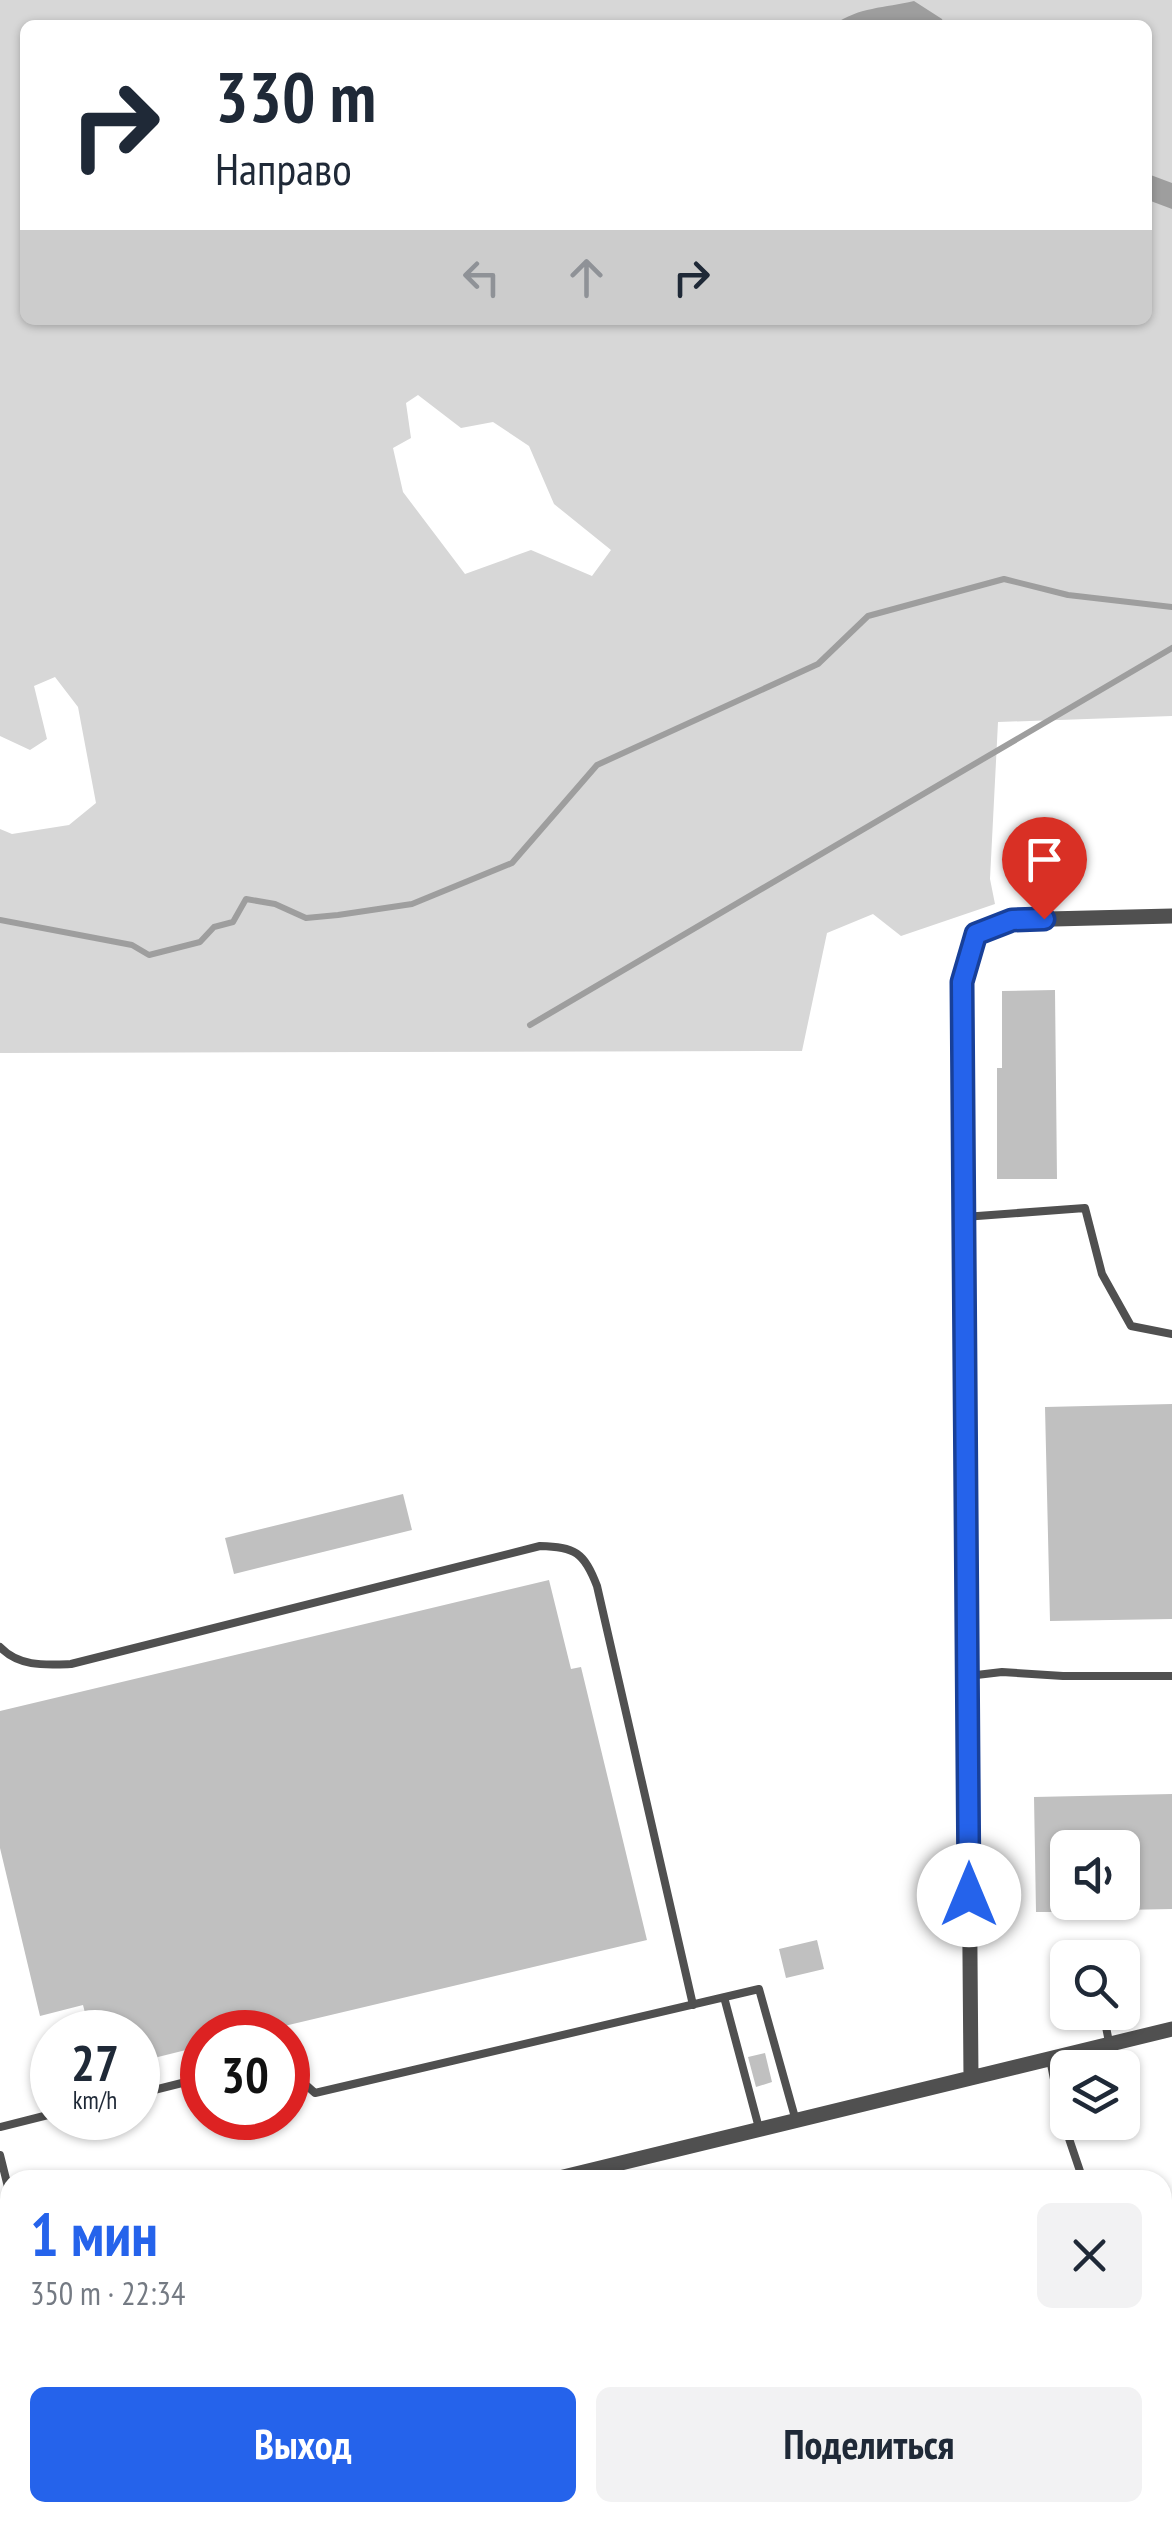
<!DOCTYPE html>
<html lang="ru">
<meta charset="utf-8">
<style>
:root{--surface:#fff;--page:#f2f2f3;--text:#1f2937;--muted:#747a83;--accent:#2563eb}
body{margin:0;font-family:"PT Sans Narrow",sans-serif;background:var(--page);color:var(--text);height:100vh;display:flex;flex-direction:column;font-size:38px;white-space:nowrap}
*{box-sizing:border-box;margin:0}
p{font-size:32px;color:var(--muted)}
.icon{flex:none;width:55px;height:55px;fill:none;stroke:currentColor;stroke-width:2;stroke-linecap:round;stroke-linejoin:round}
.map{position:relative;flex:1;overflow:hidden}
.sheet{position:absolute;left:0px;top:2170px;width:1172px;height:352px;display:flex;flex-direction:column;background:var(--surface);border-radius:30px 30px 0 0;box-shadow:0 2px 8px #0004}
.sheet>*{flex:none}
.hud{position:absolute;left:20px;top:20px;width:1132px;height:305px;border-radius:15px;box-shadow:0 2px 8px #0004;background:#fff;color:var(--text);overflow:hidden}
.tools{position:absolute;left:1050px;top:1830px;display:grid;gap:20px}
.tools a{display:grid;place-items:center;width:90px;height:90px;border-radius:15px;background:var(--surface);box-shadow:0 2px 8px #0004;font-size:50px}
.speed{position:absolute;left:30px;top:2010px;display:flex;gap:20px;font-size:50px;font-weight:700;text-align:center}
.speed>*{display:grid;place-content:center;width:130px;height:130px;border-radius:50%;background:var(--surface);box-shadow:0 2px 8px #0004;line-height:1}
.speed small{font-size:25px;font-weight:400}
.speed .limit{border:15px solid #d22;background:#fff;color:#111}
.pin{position:absolute;display:grid;place-items:center;width:85px;height:85px;color:#fff;margin:-102px -42px;border-radius:50% 50% 50% 0;rotate:-45deg;box-shadow:0 0 10px #0007}
.pin .icon{rotate:45deg}
.me{position:absolute;width:110px;margin:-55px;rotate:0deg;stroke-linejoin:round;filter:drop-shadow(0 0 8px #0008)}
.turn{display:flex;align-items:center;gap:35px;height:210px;padding:0 30px;font-size:45px}
.turn .icon{width:130px;height:130px;stroke-width:2.5}
.turn b{display:block;font-size:70px;line-height:85px}
.lanes{display:flex;align-items:center;height:95px;padding:0 30px;background:#0003;justify-content:center;gap:50px;direction:ltr}
.lanes .off{opacity:.35}
.round{display:grid;place-items:center;flex:none;width:105px;height:105px;border-radius:15px;background:var(--page)}
.headline{display:flex;align-items:center;justify-content:space-between;height:170px;padding:0 30px}
h1{font-size:60px;font-weight:800;line-height:75px;color:var(--accent)}
.button{display:flex;gap:20px;margin-top:auto;padding:20px 30px}
.button a{flex:1;height:115px;border-radius:15px;background:var(--accent);color:#fff;font-size:40px;font-weight:800;line-height:115px;text-align:center}
.button a+a{background:var(--page);color:var(--text)}
.map>svg:first-child{display:block}
.green{fill:#d7d7d7;fill-rule:evenodd}
.water{fill:#9e9e9e}
.lines{fill:none;stroke-linecap:round;stroke-linejoin:round}
.stream{stroke:#9e9e9e;stroke-width:6}
.building{fill:#c0c0c0}
.lane{stroke:#505050;stroke-width:8}
.street{stroke:#505050;stroke-width:15}
.route-casing{stroke:#184099;stroke-width:25}
.route{stroke:#2563eb;stroke-width:18}
</style>
<div class="map">
<svg width="1172" height="2521" viewBox="0 0 1172 2521">
<rect width="100%" height="100%" fill="#fff"/>
<path class="green" d="M0,0H1172V716L998,722L990,879L995,904L901,936L873,914L827,933L802,1051L0,1053V829L12,834L69,825L96,803L78,707L55,677L34,686L47,739L30,750L0,736ZM25,25H1148V320H25ZM418,395L461,428L493,422L529,446L554,504L611,550L592,576L531,550L465,574L403,492L393,448L411,438L406,403Z"/>
<path class="water" d="M914,1L942,19L944,25H834C858,7 885,8 914,1Z
M1148,174L1172,183V209L1148,200Z"/>
<g class="lines">
<path class="stream" d="M0,920L132,945L149,955L200,942L214,927L233,922L246,899L275,904L306,918L338,915L412,904L512,863L597,765L818,664L868,616L1004,579L1068,595L1172,607
M530,1025L1172,648"/>
</g>
<path class="building" d="M1055,990L1057,1179H997V1068H1002V991Z
M1172,1404V1619L1050,1621L1045,1407Z
M403,1494L412,1530L234,1574L225,1538Z
M549,1580L571,1669L581,1667L647,1940L259,2032H202V2046L138,2062V2032H90L83,2005L40,2016L0,1848V1711Z
M1172,1794V1909L1122,1910V1848H1068V1912H1036L1034,1797Z
M817,1940L824,1969L786,1978L779,1949Z
M765,2053L772,2082L756,2087L748,2057Z"/>
<g class="lines">
<path class="lane" d="M964,1217L1085,1208L1102,1274L1131,1326L1172,1334
M0,1647C19,1667 45,1665 71,1664L540,1546C575,1547 584,1552 597,1586L693,2005
M968,1676L1002,1672L1063,1676H1172
M724,1997L759,2128
M1103,2012L1109,2042
M1050,2059L1061,2115L1083,2180
M288,2069L315,2093L759,1989L796,2121
M138,2094L202,2078
M0,2127L52,2114
M0,2155L10,2195
M0,2223L10,2220
M1162,2346L1172,2364
M1162,2415L1172,2411
M158,2512L160,2521
M257,2512L259,2521
M564,2512L566,2521
M718,2521L753,2512"/>
<path class="street" d="M971,2078L962,982L977,934L1011,920L1172,916
M551,2180L1172,2029
M0,2314L10,2311"/>
</g>
<g class="lines">
<defs>
<path id="route" d="M969,1895L962,982L976,934L1012,920L1044,919"/>
</defs>
<use href="#route" class="route-casing"/>
<use href="#route" class="route"/>
</g>
</svg>
<div class="tools">
<a><svg class="icon" aria-label="sound" viewBox="0 0 24 24"><path d="M4 9h4l5-4v14l-5-4H4zM17 9q2 3 0 6"/></svg></a>
<a><svg class="icon" aria-label="search" viewBox="0 0 24 24"><circle cx="10" cy="10" r="6"/><path d="M15 15l6 6"/></svg></a>
<a><svg class="icon" aria-label="layers" viewBox="0 0 24 24"><path d="M12 4l9 5-9 5-9-5zM3 14l9 5 9-5"/></svg></a>
</div>
<div class="speed"><div>27<small>km/h</small></div><div class="limit">30</div></div>
<div class="pin" style="left:1044px;top:919px;background:#d93025"><svg class="icon" aria-label="arrive" viewBox="0 0 24 24"><path d="M6 21V4h12l-3 4 3 4H6"/></svg></div>
<svg class="me" style="left:969px;top:1895px" viewBox="-20 -20 40 40"><circle r="19" fill="#fff"/><path d="M0-13L10 11 0 6-10 11z" fill="#2563eb"/></svg>
<div class="hud">
<div class="turn"><svg class="icon" aria-label="right" viewBox="0 0 24 24"><path d="M7 20v-9h11M14 6l5 5-5 5"/></svg><div><b>330 m</b>Направо</div></div>
<div class="lanes"><svg class="icon off" aria-label="left" viewBox="0 0 24 24"><path d="M17 20v-9H6M10 6l-5 5 5 5"/></svg><svg class="icon off" aria-label="ahead" viewBox="0 0 24 24"><path d="M12 20V5M6 11l6-6 6 6"/></svg><svg class="icon" aria-label="right" viewBox="0 0 24 24"><path d="M7 20v-9h11M14 6l5 5-5 5"/></svg></div>
</div>
<section class="sheet">
<div class="headline"><div><h1>1 мин</h1><p>350 m · 22:34</p></div><a class="round"><svg class="icon" aria-label="close" viewBox="0 0 24 24"><path d="M6 6l12 12M18 6L6 18"/></svg></a></div>
<div class="button"><a>Выход</a><a>Поделиться</a></div>
</section>
</div>
